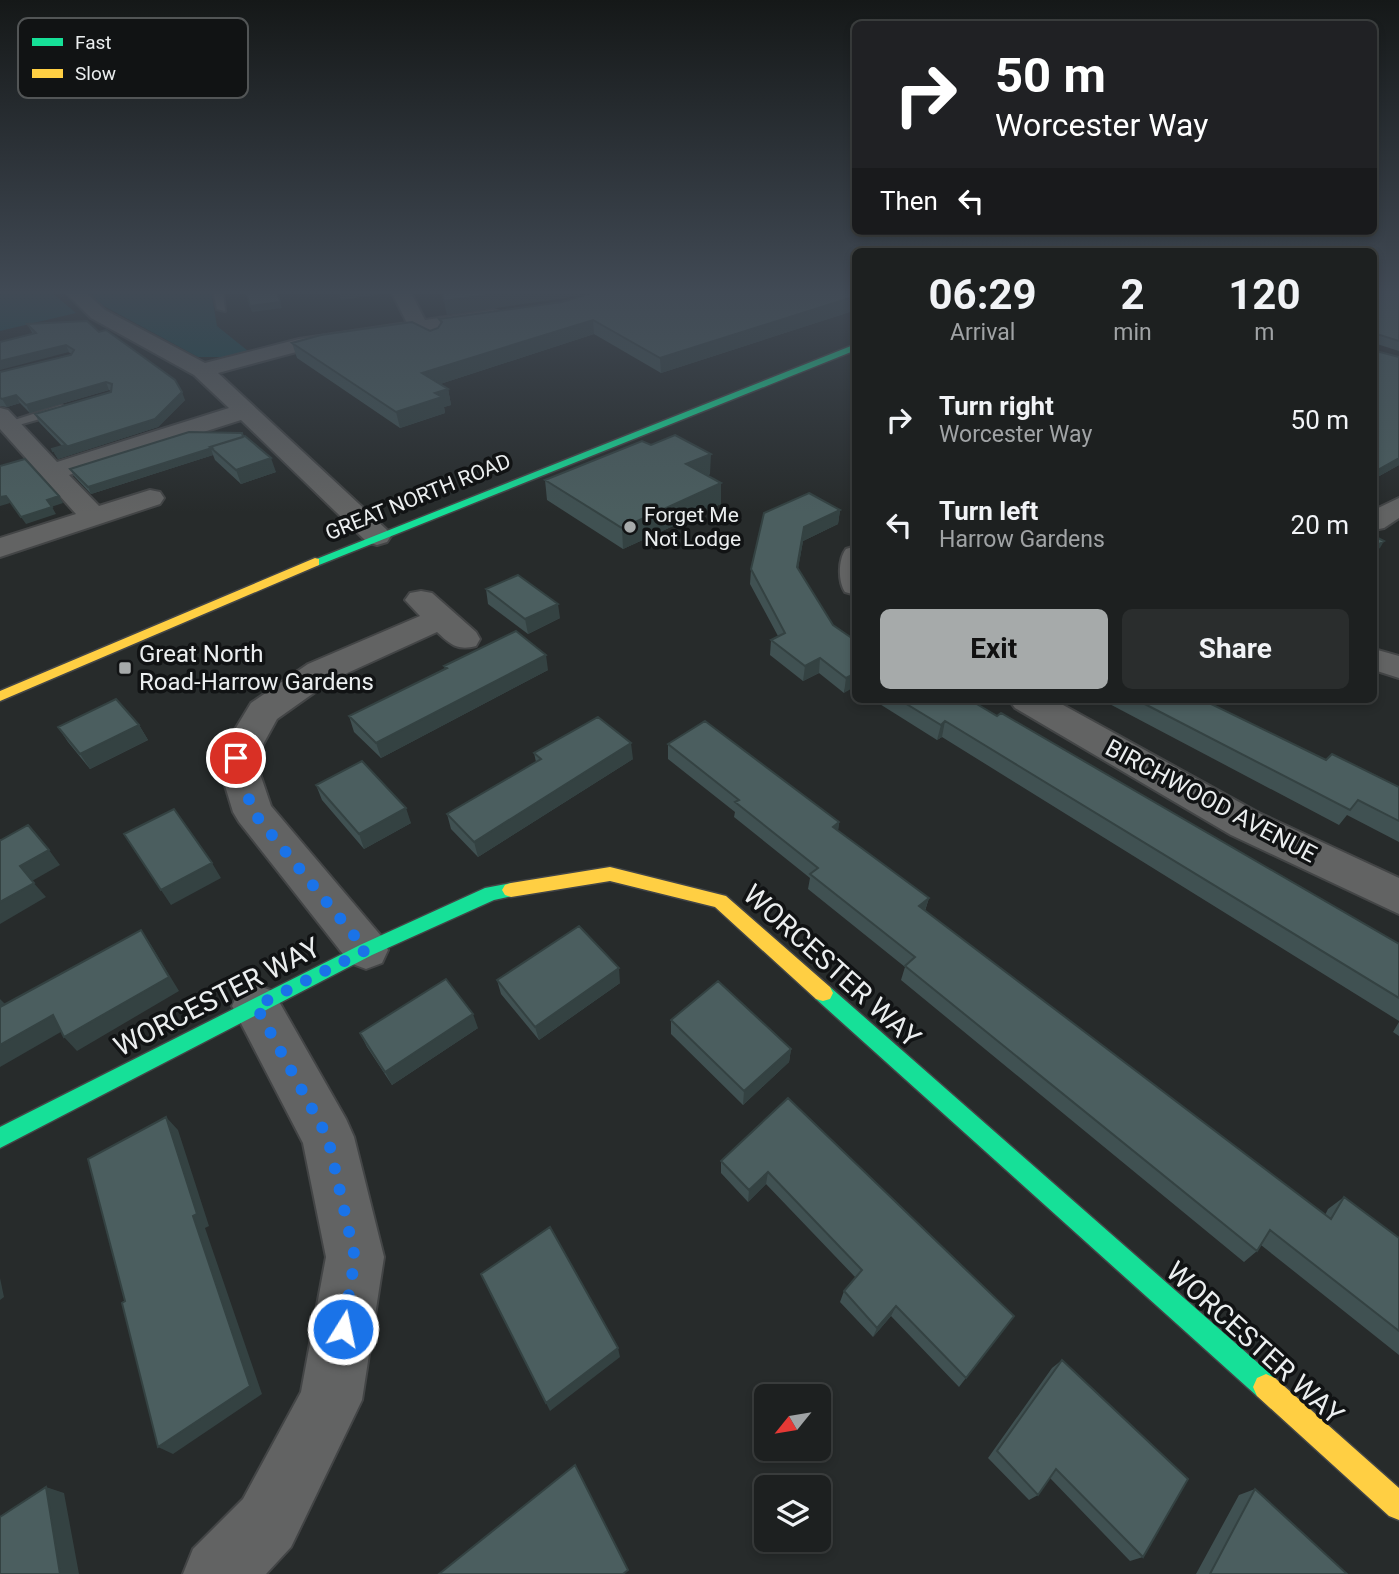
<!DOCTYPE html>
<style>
:root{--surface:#1d2020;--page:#2a2d2d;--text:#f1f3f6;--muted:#a0a3a5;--line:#3b3e3e;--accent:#a6aaaa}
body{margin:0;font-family:Roboto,sans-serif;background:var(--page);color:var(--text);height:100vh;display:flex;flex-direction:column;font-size:26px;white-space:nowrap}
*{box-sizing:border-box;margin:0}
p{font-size:23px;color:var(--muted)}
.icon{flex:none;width:38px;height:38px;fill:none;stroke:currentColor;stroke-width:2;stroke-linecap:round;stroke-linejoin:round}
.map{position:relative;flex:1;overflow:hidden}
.details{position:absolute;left:852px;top:248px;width:525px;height:455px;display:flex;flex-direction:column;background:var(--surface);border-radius:10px;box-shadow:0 4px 10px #0003,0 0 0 2px var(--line)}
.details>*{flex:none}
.hud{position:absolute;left:852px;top:21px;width:525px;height:214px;border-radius:10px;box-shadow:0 4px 10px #0003,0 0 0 2px var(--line);background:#202124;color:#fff;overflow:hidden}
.needle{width:46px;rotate:240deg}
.controls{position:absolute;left:754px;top:1384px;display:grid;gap:14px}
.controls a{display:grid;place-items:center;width:77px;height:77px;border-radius:10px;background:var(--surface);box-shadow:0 4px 10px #0003,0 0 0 2px var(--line);font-size:35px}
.pin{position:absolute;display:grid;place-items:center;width:60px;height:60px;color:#fff;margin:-30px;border:4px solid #fff;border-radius:50%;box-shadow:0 2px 7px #0007}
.me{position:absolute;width:77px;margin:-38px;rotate:10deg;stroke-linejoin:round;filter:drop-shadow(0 0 5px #0008)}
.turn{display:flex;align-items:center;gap:24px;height:147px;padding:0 28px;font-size:32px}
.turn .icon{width:91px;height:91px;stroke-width:2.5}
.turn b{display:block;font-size:49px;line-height:60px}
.then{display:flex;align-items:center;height:66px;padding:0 28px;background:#0003;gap:14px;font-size:26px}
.eta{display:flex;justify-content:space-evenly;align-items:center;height:119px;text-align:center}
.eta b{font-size:42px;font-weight:700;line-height:49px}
.action{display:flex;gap:14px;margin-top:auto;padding:14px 28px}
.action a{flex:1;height:80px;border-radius:10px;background:var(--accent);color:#111;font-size:28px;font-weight:700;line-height:80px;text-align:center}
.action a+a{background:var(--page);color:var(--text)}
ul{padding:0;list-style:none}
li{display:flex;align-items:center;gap:21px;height:105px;padding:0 28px}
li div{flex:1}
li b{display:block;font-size:26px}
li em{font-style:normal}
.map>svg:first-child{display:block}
.green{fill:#1a484d}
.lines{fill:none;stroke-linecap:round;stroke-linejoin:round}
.lane-casing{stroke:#434546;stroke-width:4}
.street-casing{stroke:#434546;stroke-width:4}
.fast-casing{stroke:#434546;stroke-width:3}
.slow-casing{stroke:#434546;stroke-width:3}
.lane{fill:#626363;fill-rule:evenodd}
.street{fill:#626363;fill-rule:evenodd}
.fast{fill:#16e098;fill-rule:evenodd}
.slow{fill:#ffcf43;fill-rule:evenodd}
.wall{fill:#405152}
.shaded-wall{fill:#344242}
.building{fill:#4b5e5f;stroke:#344242;stroke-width:2}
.route{stroke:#1a73e8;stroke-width:12;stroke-dasharray:0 21.6}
.poi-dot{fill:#a6aaaa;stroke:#111314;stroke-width:2.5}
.labels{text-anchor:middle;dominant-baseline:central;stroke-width:7;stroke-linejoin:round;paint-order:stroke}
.far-street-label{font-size:21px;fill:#ebeeef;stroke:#111314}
.far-poi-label{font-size:21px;fill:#ebeeef;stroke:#111314;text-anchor:start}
.poi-label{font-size:24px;fill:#ebeeef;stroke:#111314;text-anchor:start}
.street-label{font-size:24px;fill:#ebeeef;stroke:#111314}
.near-street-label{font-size:28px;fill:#ebeeef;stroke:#111314}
.key{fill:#111314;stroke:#525556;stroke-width:2}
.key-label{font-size:19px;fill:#ebeeef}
</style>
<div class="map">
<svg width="1399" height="1574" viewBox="0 0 1399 1574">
<rect width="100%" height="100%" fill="#272b2b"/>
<path class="green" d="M0,291H50L76,313L0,331Z
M89,291H211L217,326L248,351L223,357H198L100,304Z"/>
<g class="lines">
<defs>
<path id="lane" d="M213,291H223L225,311L217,309Z
M61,405L67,409L65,412L8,428L2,424Z"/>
<path id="street" d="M64,291H84L105,310L205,363L299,339L407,323L391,291H410L425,320L493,310L500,312L503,316L500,320L493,322L437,331L442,337L439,341L432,343L415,334L300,351L218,373L387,530L391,536L387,542L377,545L367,542L241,420L69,475L99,506L150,490L160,492L164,498L160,504L0,557V538L76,514L0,429V408L8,410L57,462L229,408L194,375L91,318Z
M1399,498V518L1384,528L1374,530V510Z
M856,546V595L845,592C838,582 838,559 846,549Z
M421,591L432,593L476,632L480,639L476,646C457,651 450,644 437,632L332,680L277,719L255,759L271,806L382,937L388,950L382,963L366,969L350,963L239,822L233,812L217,759L251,703L308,664L420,616L405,600L410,593Z
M1374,649L1399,656V678L1374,670Z
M1009,700H1054L1259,813L1399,878V914L1231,835L1015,708Z
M256,985L273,991L346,1119L354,1137L384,1257L362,1400L291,1547L266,1574H183L193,1549L243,1499L301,1392L326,1257L303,1143L232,1006L239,991Z"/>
<path id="fast" d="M856,344V350L319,565L315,566L309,562Z
M511,883L517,885L520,890L517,895L494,900L372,955L0,1148V1127L360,945L485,888Z
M823,985L830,987L1275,1378L1279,1387L1275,1396L1266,1400L1257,1396L816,999L813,993L816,987Z"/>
<path id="slow" d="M315,558L319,559V565L0,701V691Z
M610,867L726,896L830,987L833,993L830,999L823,1001L816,999L715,907L610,881L511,897L505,895L502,890L505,885L511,883Z
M1266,1374L1275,1378L1399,1488V1520L1389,1516L1257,1396L1253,1387L1257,1378Z"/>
</defs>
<use href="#lane" class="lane-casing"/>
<use href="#street" class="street-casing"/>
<use href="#fast" class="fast-casing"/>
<use href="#slow" class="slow-casing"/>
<use href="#lane" class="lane"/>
<use href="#street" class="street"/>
<use href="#fast" class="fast"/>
<use href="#slow" class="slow"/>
</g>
<path class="wall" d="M856,291V310L661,373L594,334L440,384L448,389L451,405L444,407L445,413L400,428L297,358L292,343L430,331L438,328L441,325L439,319L562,302Z
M1374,291H1399V351L1377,344L1376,351L1399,465L1374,479Z
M27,324L99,332L185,400L158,427L58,459L52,449L62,446L39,422L35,414L111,392V391L109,390L30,413L20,403L7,407L0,406V372L72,354L33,334Z
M242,433L244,436L276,472L241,484L215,460L213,455L91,494L74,476L70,469Z
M710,474L707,476L721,504L623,549L547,500L545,480Z
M840,510L838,524L803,541L798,568L833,625L856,641L844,693L819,673L803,681L770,655L771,640L778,636L750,584L751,569Z
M486,589L560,618L528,634L488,604Z
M444,666L548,670L381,758L354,732L349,716L445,669Z
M876,700H970L1399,944V1021L942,737L937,740L875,701Z
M1102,700H1203L1326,760L1399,787V842L1347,815L1339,825Z
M139,725L148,740L90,769L68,742L58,727Z
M668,744L839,822L838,831L929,898L925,911L1325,1215L1328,1209L1344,1197L1399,1238V1355L1261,1245L1257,1251L1244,1262L901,980L905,967L808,889L810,878L734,817L735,812L668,759Z
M534,753L633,759L478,857L451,829L447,814L536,762Z
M316,785L411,823L364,849L322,800Z
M497,980L620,983L539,1040L501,994Z
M671,1020L791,1049L789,1062L743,1105L671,1034Z
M1399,1022V1036L1393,1032Z
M478,1028L392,1085L367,1047L360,1033Z
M788,1098L966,1378L959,1387L891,1316L873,1337L840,1302L844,1291L856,1278L766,1184L748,1202L721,1173V1161Z
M1062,1360L1143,1557L1130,1561L1050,1478L1038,1495L1029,1500L988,1458L1052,1368Z
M1255,1489L1347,1574H1196L1239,1495Z"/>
<path class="shaded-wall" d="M338,291H390L389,293L341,300Z
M516,291H591L579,296L447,315L444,301Z
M856,294V310L661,373L660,358Z
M280,302L282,308L252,312L250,306Z
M593,320L594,334L425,389L422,373Z
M66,345L69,352L0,370V361Z
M106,382L109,390L30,413L26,405Z
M448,389L451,405L444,407L445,413L400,428L396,412L435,393Z
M182,392L185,400L158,427L58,459L53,451Z
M16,395L20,403L7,407L2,399Z
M211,448L213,455L91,494L88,487Z
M711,454L710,474L686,485V464Z
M271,458L276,472L241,484L236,470Z
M1399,458V465L1374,479V472Z
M721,483V504L623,549L622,528Z
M6,496L10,503L0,506V497Z
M59,496L63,503L51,507L47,500Z
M52,507L56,514L26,524L21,517Z
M840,510L838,524L803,541L796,581L797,567L804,527Z
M1384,541L1380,548L1374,552V547Z
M558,604L560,618L528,634L525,619Z
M546,655L548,670L381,758L376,743Z
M820,658L819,673L803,681L805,666Z
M856,673V686L844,693L846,678Z
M945,721L942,737L937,740L941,725Z
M139,725L148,740L90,769L80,754Z
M631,743L633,759L478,857L474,842Z
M406,808L411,823L364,849L359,834Z
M839,822L837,837L833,827Z
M49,850L60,865L32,881L46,897L0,924V902L20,866Z
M212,863L221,878L171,905L161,890Z
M929,898L924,913L919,906Z
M141,930L151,945L179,991L77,1051L64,1037Z
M619,968L620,983L539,1040L535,1027Z
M0,999L8,1007H0Z
M473,1014L478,1028L392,1085L385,1072Z
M53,1015L66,1029L0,1067V1045Z
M791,1049L789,1062L743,1105L744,1091Z
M166,1117L178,1130L209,1226L205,1228L262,1394L173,1454L158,1447L193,1216Z
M768,1172L766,1184L748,1202L749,1190Z
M0,1278L4,1297L0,1300Z
M896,1306L891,1316L873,1337L877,1328Z
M618,1348L620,1357L550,1411L546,1403Z
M46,1487L64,1493L79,1574H60Z"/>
<path class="building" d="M246,291H277L280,302L250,306Z
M442,291H516L444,301Z
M598,291H856V296L660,358L593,320L422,373L448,389L435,393L442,397L396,412L292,343L321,335L412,322L430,331L438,328L442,322L439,319L562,302Z
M1374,291H1399V341L1377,334L1376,351L1399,357V458L1374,472Z
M87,321L99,332L106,330L160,369L175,380L182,392L155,419L53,451L52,449L66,445L35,414L111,392L112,384L106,382L26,405L16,395L2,399L0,398V372L71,355L74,350L66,345L0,361V342L36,333L27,324Z
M189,432L242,433L243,437L210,447L212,448L88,487L70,469Z
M675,435L711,454L686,464L721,483L622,528L545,480L642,441L651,445Z
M245,436L271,458L236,470L210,447Z
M25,459L59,496L47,500L52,507L21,517L6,496L0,497V466Z
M809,493L840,510L804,527L797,567L833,625L856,641V673L846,678L820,658L805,666L771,640L785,633L751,569L764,513Z
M1374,536L1384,541L1374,547Z
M518,575L558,604L525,619L486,589Z
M516,631L546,655L376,743L349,716L447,668L444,666Z
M116,699L139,725L80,754L58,727Z
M900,700H970L997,716L1001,713L1399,944V998L945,721L941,725Z
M1137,700H1203L1326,760L1332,754L1399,787V821L1358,800L1350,810Z
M598,717L631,743L474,842L447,814L541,759L534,753Z
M705,721L839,822L833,827L929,898L919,906L1331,1219L1344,1197L1399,1238V1331L1270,1230L1257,1251L905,966L915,957L810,874L818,868L735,802L739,800L668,744Z
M362,761L406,808L359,834L316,785Z
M174,809L212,863L161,890L124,834Z
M28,825L49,850L20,866L34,883L0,902V840H1Z
M579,926L619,968L535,1027L497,980Z
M141,930L169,977L64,1037L53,1015L0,1045V1007Z
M446,979L473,1014L385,1072L360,1033Z
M718,981L791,1049L744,1091L671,1020Z
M788,1098L1014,1316L966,1378L896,1306L877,1328L844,1291L862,1270L768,1172L749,1190L721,1161Z
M166,1117L197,1214L193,1216L250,1386L158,1447L122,1303L125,1301L88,1159Z
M550,1227L618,1348L546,1403L481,1274Z
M1062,1360L1188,1479L1143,1557L1056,1469L1038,1495L997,1451Z
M575,1465L628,1570L623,1574H439Z
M46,1487L60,1574H0V1517Z
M1255,1489L1347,1574H1210Z"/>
<linearGradient id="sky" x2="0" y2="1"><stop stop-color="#151818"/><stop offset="0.57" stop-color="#414a55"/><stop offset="1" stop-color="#414a55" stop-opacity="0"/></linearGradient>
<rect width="1399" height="512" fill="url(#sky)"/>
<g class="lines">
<path class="route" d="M236,758L253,812L366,950L256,1006L328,1138L355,1258L343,1329"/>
</g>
<g class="poi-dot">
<circle cx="630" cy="527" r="7"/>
<rect x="118" y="661" width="14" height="14" rx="3.5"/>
</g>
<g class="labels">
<g class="far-street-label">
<text transform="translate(418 497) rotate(-22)">GREAT NORTH ROAD</text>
</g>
<g class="far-poi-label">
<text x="644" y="515">Forget Me<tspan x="644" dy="24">Not Lodge</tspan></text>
</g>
<g class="poi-label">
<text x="139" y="654">Great North<tspan x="139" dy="28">Road-Harrow Gardens</tspan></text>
</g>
<g class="street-label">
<text transform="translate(1211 801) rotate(28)">BIRCHWOOD AVENUE</text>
</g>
<g class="near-street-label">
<text transform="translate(832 966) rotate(42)">WORCESTER WAY</text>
<text transform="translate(217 997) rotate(-27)">WORCESTER WAY</text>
<text transform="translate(1255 1343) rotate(42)">WORCESTER WAY</text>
</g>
</g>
<rect x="18" y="18" width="230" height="80" rx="10" class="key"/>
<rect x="32" y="38" width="31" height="8" fill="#16e098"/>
<rect x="32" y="69" width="31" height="9" fill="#ffcf43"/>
<g class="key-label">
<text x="75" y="49">Fast</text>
<text x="75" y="80">Slow</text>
</g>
</svg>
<div class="controls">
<a><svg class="needle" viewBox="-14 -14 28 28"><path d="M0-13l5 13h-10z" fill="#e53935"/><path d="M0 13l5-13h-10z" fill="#a0a3a5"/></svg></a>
<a><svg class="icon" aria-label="layers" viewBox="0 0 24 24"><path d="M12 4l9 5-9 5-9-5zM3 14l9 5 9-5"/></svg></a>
</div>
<div class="pin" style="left:236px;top:758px;background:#d93025"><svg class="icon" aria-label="arrive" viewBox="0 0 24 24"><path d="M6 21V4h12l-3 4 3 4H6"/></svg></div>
<svg class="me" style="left:343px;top:1329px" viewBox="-20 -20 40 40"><circle r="17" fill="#1a73e8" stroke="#fff" stroke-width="3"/><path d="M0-11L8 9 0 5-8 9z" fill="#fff"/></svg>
<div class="hud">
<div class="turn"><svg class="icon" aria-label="right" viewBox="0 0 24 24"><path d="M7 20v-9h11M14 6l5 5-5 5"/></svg><div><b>50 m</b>Worcester Way</div></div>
<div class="then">Then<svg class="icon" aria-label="left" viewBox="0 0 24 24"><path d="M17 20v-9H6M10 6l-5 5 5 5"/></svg></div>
</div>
<section class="details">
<div class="eta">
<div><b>06:29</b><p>Arrival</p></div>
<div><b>2</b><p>min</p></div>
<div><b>120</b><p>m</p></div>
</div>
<ul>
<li><svg class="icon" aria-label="right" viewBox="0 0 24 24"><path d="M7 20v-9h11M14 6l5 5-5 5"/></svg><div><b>Turn right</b><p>Worcester Way</p></div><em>50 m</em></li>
<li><svg class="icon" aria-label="left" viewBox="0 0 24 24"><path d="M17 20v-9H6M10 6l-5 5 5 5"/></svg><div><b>Turn left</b><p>Harrow Gardens</p></div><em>20 m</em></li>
</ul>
<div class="action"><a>Exit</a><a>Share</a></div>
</section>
</div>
